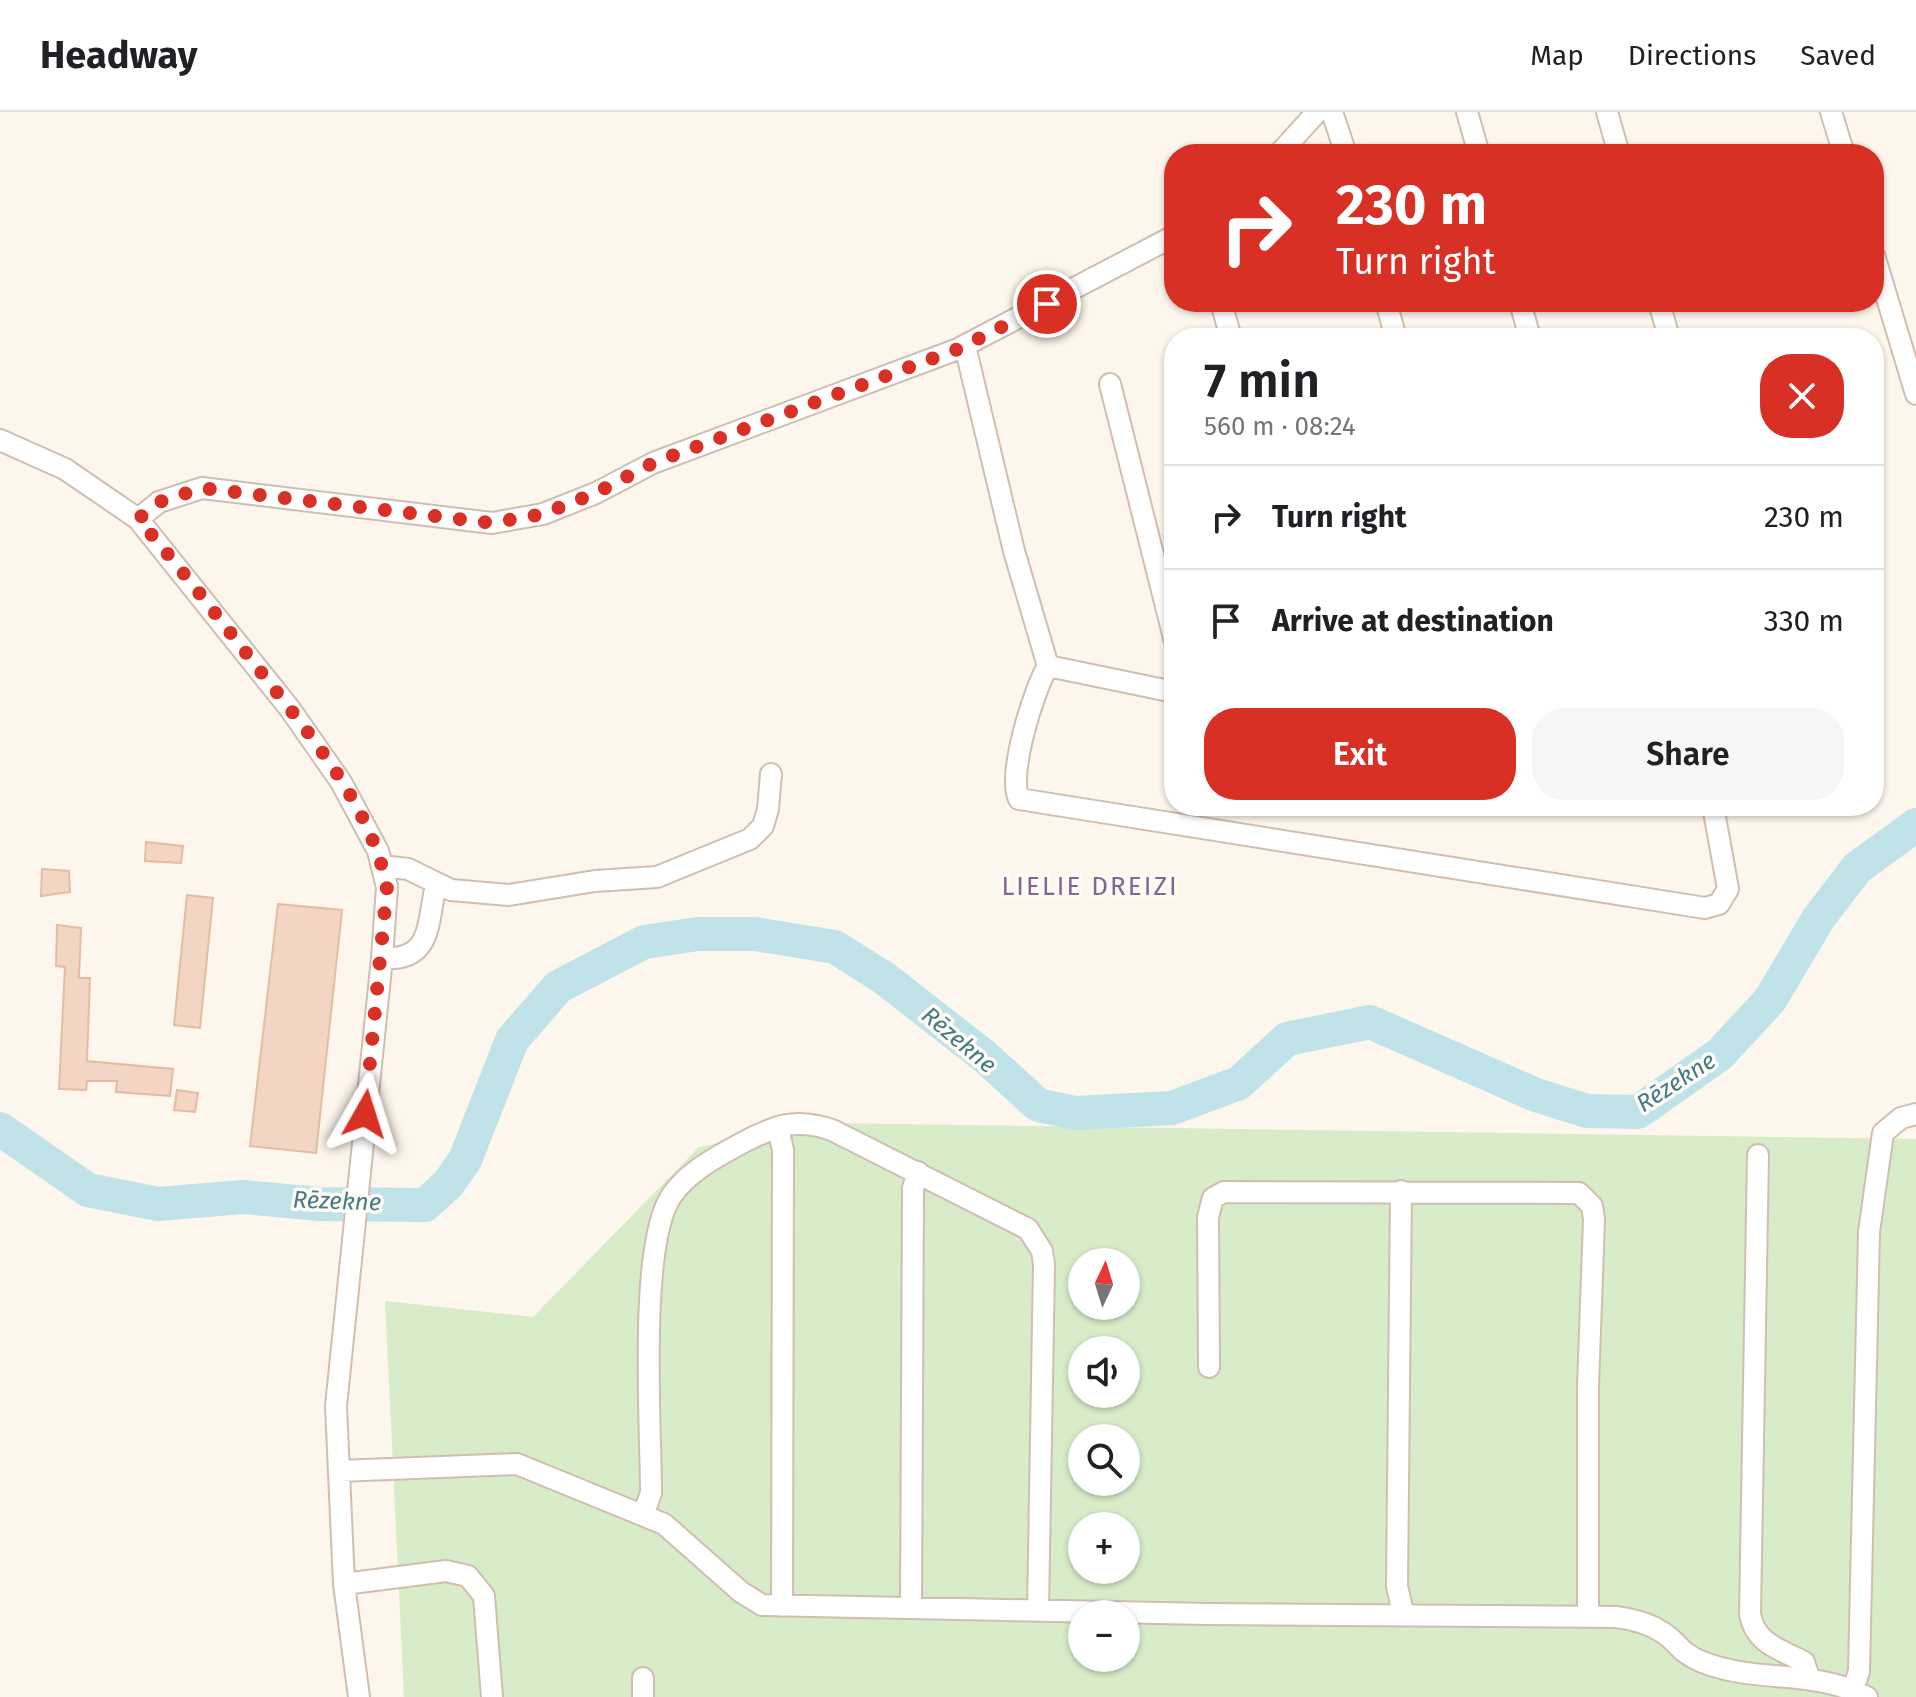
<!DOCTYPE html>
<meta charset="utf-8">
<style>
:root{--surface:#fff;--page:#f6f6f6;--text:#202124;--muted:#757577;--line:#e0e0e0;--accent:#d93025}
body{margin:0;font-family:"Fira Sans",sans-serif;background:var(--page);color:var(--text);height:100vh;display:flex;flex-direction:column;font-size:30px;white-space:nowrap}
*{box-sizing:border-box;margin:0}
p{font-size:26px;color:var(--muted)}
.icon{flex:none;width:44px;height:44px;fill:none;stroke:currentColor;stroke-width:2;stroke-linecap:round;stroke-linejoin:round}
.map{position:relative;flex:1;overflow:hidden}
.sheet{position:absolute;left:1164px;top:216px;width:720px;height:488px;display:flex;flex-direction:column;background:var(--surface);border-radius:32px;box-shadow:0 2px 6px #0004}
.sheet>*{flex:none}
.banner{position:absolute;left:1164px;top:32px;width:720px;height:168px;border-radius:32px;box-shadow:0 2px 6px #0004;background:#d93025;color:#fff;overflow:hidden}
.needle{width:52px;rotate:4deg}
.tools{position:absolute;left:1068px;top:1136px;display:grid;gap:16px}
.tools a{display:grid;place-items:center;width:72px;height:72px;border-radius:50%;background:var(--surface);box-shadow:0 2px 6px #0004;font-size:40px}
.pin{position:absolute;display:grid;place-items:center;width:68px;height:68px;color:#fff;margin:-34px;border:4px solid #fff;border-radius:50%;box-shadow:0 2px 8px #0007}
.me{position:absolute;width:88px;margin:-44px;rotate:6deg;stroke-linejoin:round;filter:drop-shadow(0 0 6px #0008)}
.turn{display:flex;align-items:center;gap:28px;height:168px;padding:0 40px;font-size:36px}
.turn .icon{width:104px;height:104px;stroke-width:2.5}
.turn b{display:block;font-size:56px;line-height:68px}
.round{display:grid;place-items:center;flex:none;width:84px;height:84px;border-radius:32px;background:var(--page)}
.headline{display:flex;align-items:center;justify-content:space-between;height:136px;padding:0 40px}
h1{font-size:48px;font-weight:600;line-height:60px}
.action{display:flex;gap:16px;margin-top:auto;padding:16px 40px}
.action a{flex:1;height:92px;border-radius:32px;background:var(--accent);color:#fff;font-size:32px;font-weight:600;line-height:92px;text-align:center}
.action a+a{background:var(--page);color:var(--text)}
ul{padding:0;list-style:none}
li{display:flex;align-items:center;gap:24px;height:104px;padding:0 40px;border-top:2px solid var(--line)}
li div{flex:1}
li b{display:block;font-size:30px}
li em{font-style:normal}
header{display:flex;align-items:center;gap:48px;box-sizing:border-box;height:112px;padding:0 40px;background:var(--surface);border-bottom:2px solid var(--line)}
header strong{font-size:38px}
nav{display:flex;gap:44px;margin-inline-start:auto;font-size:28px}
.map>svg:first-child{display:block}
.green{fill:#d8ecc9;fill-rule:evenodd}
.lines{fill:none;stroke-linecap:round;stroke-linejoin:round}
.river{stroke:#bfe3e8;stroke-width:34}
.building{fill:#f3d5c3;stroke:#e6bba3;stroke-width:2}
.minor-casing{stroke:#d1beb0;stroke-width:24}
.minor{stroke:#fff;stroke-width:20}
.route{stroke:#d93025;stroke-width:14;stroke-dasharray:0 25.2}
.labels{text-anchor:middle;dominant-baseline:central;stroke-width:7;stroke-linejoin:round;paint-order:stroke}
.water-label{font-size:24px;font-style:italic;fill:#437c86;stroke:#fffaf3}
.quarter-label{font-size:26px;letter-spacing:2px;fill:#846695;stroke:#fffaf3}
</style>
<header>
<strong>Headway</strong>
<nav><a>Map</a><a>Directions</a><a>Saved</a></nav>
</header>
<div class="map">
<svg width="1916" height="1585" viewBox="0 0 1916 1585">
<rect width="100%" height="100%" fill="#fdf6ec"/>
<path class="green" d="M828,1011L1916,1027V1585H404L385,1189L533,1205L699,1035ZM1082,1150H1126V1194H1082ZM1082,1238H1126V1282H1082ZM1082,1326H1126V1370H1082ZM1082,1414H1126V1458H1082ZM1082,1502H1126V1546H1082Z"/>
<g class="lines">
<path class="river" d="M0,1017L88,1078L158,1092L243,1085L319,1092L425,1093L448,1072L465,1048L512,928L558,875L644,830L698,822H755L835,835L884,866L984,944L1038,993L1075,1001L1172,996L1239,971L1287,927L1370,910L1536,983L1587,999L1638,1000L1720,942L1770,888L1818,807L1857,756L1916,713"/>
</g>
<path class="building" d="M146,730L183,734L181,751L145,749Z
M42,757L69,759L70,780L41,784Z
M187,783L213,786L200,916L174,913Z
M278,792L342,798L316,1041L250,1034Z
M57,813L81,816L79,866H90L87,949L173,957L170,984L116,980L117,969H87L86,978L59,977L65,855L56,854Z
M177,978L198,981L195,1000L174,998Z"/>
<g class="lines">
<defs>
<path id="minor" d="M1332,0L1346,42
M1467,0L1479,42
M1607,0L1619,42
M1831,0L1844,42
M1279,42L1317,0
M1874,143L1916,282
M1221,190L1231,226
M1386,190L1396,226
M1520,190L1530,226
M1659,190L1669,226
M965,234L1014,439L1048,554C1034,577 1007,663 1019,687L1705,796L1719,792L1728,777L1713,694
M1110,272L1174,526
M0,328L65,357L138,407L290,597L341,670L378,739L387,775L382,846L336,1294L344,1472L359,1585
M138,407L159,390L202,376L492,411L543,402L596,381L653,351L958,237L1174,124
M1048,554L1174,580
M382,754L408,757L451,778L509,783L595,769L657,765L750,727L763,714L768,697L771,662
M382,846C433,850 427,810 436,773
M778,1016L783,1038L782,1494
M1758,1043L1750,1502C1755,1532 1780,1537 1804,1550L1809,1565
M1401,1079L1397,1474L1403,1501
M1209,1255L1208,1105L1213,1086L1224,1080L1579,1081L1592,1094L1594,1107L1588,1275V1504
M339,1359L517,1352L664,1412L741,1480L762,1493L1208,1502L1616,1505C1633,1507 1648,1511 1662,1520C1678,1530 1679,1540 1700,1549C1755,1572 1812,1556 1867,1585
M643,1403L651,1381C651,1316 638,1131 672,1083C688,1060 716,1045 740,1032C774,1014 795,1005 832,1018L1028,1117L1042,1139L1044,1152L1038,1499
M344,1472L446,1459L468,1464L484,1484L492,1585
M911,1496L913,1076L918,1060
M643,1566V1585
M1853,1578L1859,1559L1869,1120L1883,1021L1901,1006L1916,1002"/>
</defs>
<use href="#minor" class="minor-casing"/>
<use href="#minor" class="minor"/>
</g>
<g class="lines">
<path class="route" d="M365,1002L387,775C370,691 308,621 257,555C218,505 180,455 138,407L159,390L202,376L492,411L543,402L596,381L653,351L958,237L1047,192"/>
</g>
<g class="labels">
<g class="water-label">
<text transform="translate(959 928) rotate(40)">Rēzekne</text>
<text transform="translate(1676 970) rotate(-33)">Rēzekne</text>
<text transform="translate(337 1089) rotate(2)">Rēzekne</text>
</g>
<g class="quarter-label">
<text x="1090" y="774">LIELIE DREIZI</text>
</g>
</g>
</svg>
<div class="tools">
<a><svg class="needle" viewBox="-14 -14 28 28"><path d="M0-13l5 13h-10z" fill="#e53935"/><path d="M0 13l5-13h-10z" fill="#757577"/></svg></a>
<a><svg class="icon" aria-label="sound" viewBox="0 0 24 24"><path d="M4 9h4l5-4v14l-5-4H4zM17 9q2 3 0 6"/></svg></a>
<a><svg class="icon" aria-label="search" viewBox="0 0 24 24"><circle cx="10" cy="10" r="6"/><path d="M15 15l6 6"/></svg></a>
<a>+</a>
<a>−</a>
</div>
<div class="pin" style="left:1047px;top:192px;background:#d93025"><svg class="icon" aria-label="arrive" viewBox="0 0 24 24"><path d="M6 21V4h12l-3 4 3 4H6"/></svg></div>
<svg class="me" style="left:365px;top:1002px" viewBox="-20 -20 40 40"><path d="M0-17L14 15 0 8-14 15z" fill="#d93025" stroke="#fff" stroke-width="4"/></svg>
<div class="banner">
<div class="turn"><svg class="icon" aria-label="right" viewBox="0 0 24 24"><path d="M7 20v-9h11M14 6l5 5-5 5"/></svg><div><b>230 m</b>Turn right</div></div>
</div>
<section class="sheet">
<div class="headline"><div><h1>7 min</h1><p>560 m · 08:24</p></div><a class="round" style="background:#d93025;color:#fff"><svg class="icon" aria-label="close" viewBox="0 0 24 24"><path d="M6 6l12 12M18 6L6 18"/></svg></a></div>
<ul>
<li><svg class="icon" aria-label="right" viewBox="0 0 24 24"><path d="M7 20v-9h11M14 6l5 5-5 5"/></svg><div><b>Turn right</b></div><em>230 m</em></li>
<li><svg class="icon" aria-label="arrive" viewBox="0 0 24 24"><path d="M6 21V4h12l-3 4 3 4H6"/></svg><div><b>Arrive at destination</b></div><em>330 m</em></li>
</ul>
<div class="action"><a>Exit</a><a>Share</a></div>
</section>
</div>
